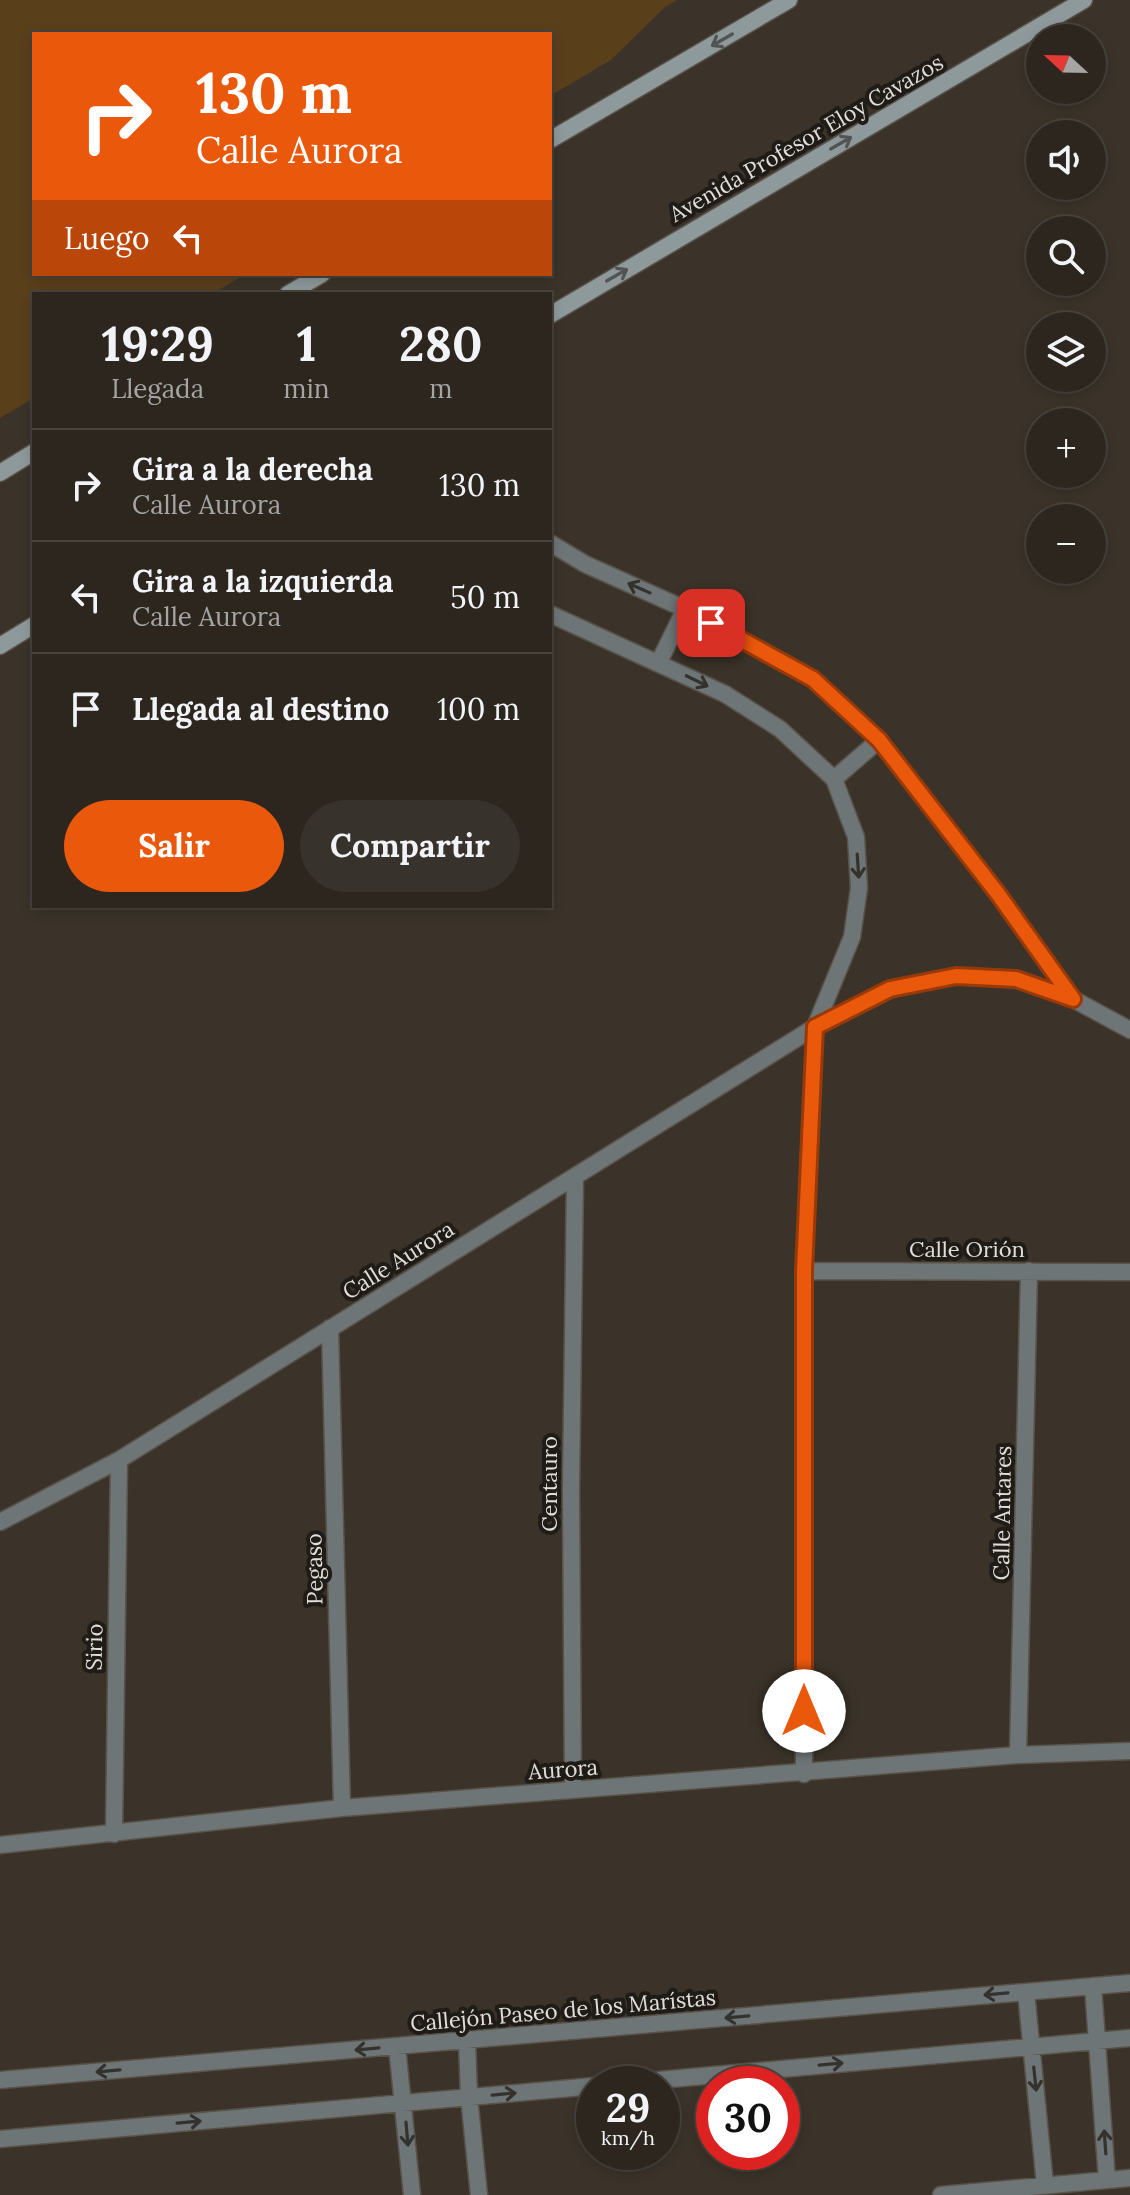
<!DOCTYPE html>
<html lang="es">
<meta charset="utf-8">
<style>
:root{--surface:#2c261f;--page:#38322c;--text:#f1f3f6;--muted:#a6a5a4;--line:#48433d;--accent:#ea580c}
body{margin:0;font-family:Lora,serif;background:var(--page);color:var(--text);height:100vh;display:flex;flex-direction:column;font-size:30px;white-space:nowrap}
*{box-sizing:border-box;margin:0}
p{font-size:26px;color:var(--muted)}
.icon{flex:none;width:44px;height:44px;fill:none;stroke:currentColor;stroke-width:2;stroke-linecap:round;stroke-linejoin:round}
.map{position:relative;flex:1;overflow:hidden}
.side{position:absolute;left:32px;top:292px;width:520px;height:616px;display:flex;flex-direction:column;background:var(--surface);border-radius:0px;box-shadow:0 4px 12px #0003,0 0 0 2px var(--line)}
.side>*{flex:none}
.banner{position:absolute;left:32px;top:32px;width:520px;height:244px;border-radius:0px;box-shadow:0 4px 12px #0003,0 0 0 2px var(--line);background:#ea580c;color:#fff;overflow:hidden}
.needle{width:52px;rotate:292deg}
.fabs{position:absolute;left:1026px;top:24px;display:grid;gap:16px}
.fabs a{display:grid;place-items:center;width:80px;height:80px;border-radius:50%;background:var(--surface);box-shadow:0 4px 12px #0003,0 0 0 2px var(--line);font-size:40px}
.speed{position:absolute;left:576px;top:2066px;display:flex;gap:16px;font-size:40px;font-weight:700;text-align:center}
.speed>*{display:grid;place-content:center;width:104px;height:104px;border-radius:50%;background:var(--surface);box-shadow:0 4px 12px #0003,0 0 0 2px var(--line);line-height:1}
.speed small{font-size:20px;font-weight:400}
.speed .limit{border:12px solid #d22;background:#fff;color:#111}
.pin{position:absolute;display:grid;place-items:center;width:68px;height:68px;color:#fff;margin:-34px;border-radius:16px;box-shadow:0 4px 12px #0006}
.me{position:absolute;width:88px;margin:-44px;rotate:0deg;stroke-linejoin:round;filter:drop-shadow(0 0 6px #0008)}
.turn{display:flex;align-items:center;gap:28px;height:168px;padding:0 32px;font-size:36px}
.turn .icon{width:104px;height:104px;stroke-width:2.5}
.turn b{display:block;font-size:56px;line-height:68px}
.then{display:flex;align-items:center;height:76px;padding:0 32px;background:#0003;gap:16px;font-size:30px}
.eta{display:flex;justify-content:space-evenly;align-items:center;height:136px;text-align:center}
.eta b{font-size:48px;font-weight:700;line-height:56px}
.action{display:flex;gap:16px;margin-top:auto;padding:16px 32px}
.action a{flex:1;height:92px;border-radius:48px;background:var(--accent);color:#fff;font-size:32px;font-weight:700;line-height:92px;text-align:center}
.action a+a{background:var(--page);color:var(--text)}
ul{padding:0;list-style:none}
li{display:flex;align-items:center;gap:24px;height:112px;padding:0 32px;border-top:2px solid var(--line)}
li div{flex:1}
li b{display:block;font-size:30px}
li em{font-style:normal}
.map>svg:first-child{display:block}
.green{fill:#5a3f1b}
.lines{fill:none;stroke-linecap:round;stroke-linejoin:round}
.minor-casing{stroke:#595248;stroke-width:19}
.secondary-casing{stroke:#595248;stroke-width:19}
.minor{stroke:#6e7576;stroke-width:16}
.secondary{stroke:#8e999b;stroke-width:16}
.oneway{stroke:#515452}
.oneway2{stroke:#33322f}
.route-casing{stroke:#983908;stroke-width:20}
.route{stroke:#ea580c;stroke-width:14}
.labels{text-anchor:middle;dominant-baseline:central;stroke-width:8;stroke-linejoin:round;paint-order:stroke}
.street-label{font-size:22px;fill:#e2ddd7;stroke:#1f1b17}
</style>
<div class="map">
<svg width="1130" height="2195" viewBox="0 0 1130 2195">
<rect width="100%" height="100%" fill="#3b3329"/>
<path class="green" d="M0,0H677L665,7L611,60L550,96V34H34V274H246L212,294H34V398L0,418Z"/>
<g class="lines">
<defs>
<path id="minor" d="M550,543L585,564L685,609L813,679L879,740L998,894L1073,999
M550,614L725,694L780,729L834,779L856,837L859,888L852,937L815,1027L804,1271V1774
M659,662L685,609
M834,779L879,740
M804,1271L1130,1272
M330,1328L342,1808
M0,1522L119,1460L815,1027L890,989L956,976L1016,979L1073,999L1130,1030
M1018,1755L1029,1271
M573,1790L571,1489L575,1177
M114,1834L119,1460
M0,1845L342,1808L1018,1755L1130,1751
M1093,1986L1107,2180
M1026,1992L1045,2185
M467,2040L469,2097L479,2195
M397,2046L412,2195
M0,2080L1130,1983
M614,2084L1130,2038
M0,2139L594,2086
M941,2195L1130,2178"/>
<path id="secondary" d="M550,140L789,0
M288,294L322,274
M550,315L1084,0
M0,473L34,452
M0,646L34,625"/>
</defs>
<use href="#minor" class="minor-casing"/>
<use href="#secondary" class="secondary-casing"/>
<use href="#minor" class="minor"/>
<use href="#secondary" class="secondary"/>
</g>
<defs><path id="oneway-shaft" d="M-6 0H5M1.5-3L5.5 0L1.5 3" fill="none" stroke-width="1.6" stroke-linecap="round" stroke-linejoin="round" transform="scale(2)"/></defs>
<g class="oneway">
<use href="#oneway-shaft" transform="translate(722 40) rotate(150)"/>
<use href="#oneway-shaft" transform="translate(841 143) rotate(-30)"/>
<use href="#oneway-shaft" transform="translate(617 275) rotate(-30)"/>
</g>
<g class="oneway2">
<use href="#oneway-shaft" transform="translate(639 588) rotate(-156)"/>
<use href="#oneway-shaft" transform="translate(697 681) rotate(26)"/>
<use href="#oneway-shaft" transform="translate(858 866) rotate(86)"/>
<use href="#oneway-shaft" transform="translate(996 1994) rotate(175)"/>
<use href="#oneway-shaft" transform="translate(737 2017) rotate(175)"/>
<use href="#oneway-shaft" transform="translate(367 2049) rotate(175)"/>
<use href="#oneway-shaft" transform="translate(831 2064) rotate(-5)"/>
<use href="#oneway-shaft" transform="translate(108 2071) rotate(175)"/>
<use href="#oneway-shaft" transform="translate(1035 2079) rotate(84)"/>
<use href="#oneway-shaft" transform="translate(504 2094) rotate(-5)"/>
<use href="#oneway-shaft" transform="translate(189 2122) rotate(-5)"/>
<use href="#oneway-shaft" transform="translate(407 2134) rotate(85)"/>
<use href="#oneway-shaft" transform="translate(1105 2142) rotate(-94)"/>
</g>
<g class="lines">
<defs>
<path id="route" d="M711,623L813,679L879,740L998,894L1073,999L1016,979L956,976L890,989L815,1027L804,1271V1711"/>
</defs>
<use href="#route" class="route-casing"/>
<use href="#route" class="route"/>
</g>
<g class="labels">
<g class="street-label">
<text transform="translate(806 138) rotate(-30)">Avenida Profesor Eloy Cavazos</text>
<text x="967" y="1249">Calle Orión</text>
<text transform="translate(398 1260) rotate(-32)">Calle Aurora</text>
<text transform="translate(549 1484) rotate(-90)">Centauro</text>
<text transform="translate(1002 1513) rotate(-89)">Calle Antares</text>
<text transform="translate(314 1569) rotate(-91)">Pegaso</text>
<text transform="translate(94 1647) rotate(-89)">Sirio</text>
<text transform="translate(563 1769) rotate(-4)">Aurora</text>
<text transform="translate(563 2010) rotate(-5)">Callejón Paseo de los Marístas</text>
</g>
</g>
</svg>
<div class="fabs">
<a><svg class="needle" viewBox="-14 -14 28 28"><path d="M0-13l5 13h-10z" fill="#e53935"/><path d="M0 13l5-13h-10z" fill="#a6a5a4"/></svg></a>
<a><svg class="icon" aria-label="sound" viewBox="0 0 24 24"><path d="M4 9h4l5-4v14l-5-4H4zM17 9q2 3 0 6"/></svg></a>
<a><svg class="icon" aria-label="search" viewBox="0 0 24 24"><circle cx="10" cy="10" r="6"/><path d="M15 15l6 6"/></svg></a>
<a><svg class="icon" aria-label="layers" viewBox="0 0 24 24"><path d="M12 4l9 5-9 5-9-5zM3 14l9 5 9-5"/></svg></a>
<a>+</a>
<a>−</a>
</div>
<div class="speed"><div>29<small>km/h</small></div><div class="limit">30</div></div>
<div class="pin" style="left:711px;top:623px;background:#d93025"><svg class="icon" aria-label="arrive" viewBox="0 0 24 24"><path d="M6 21V4h12l-3 4 3 4H6"/></svg></div>
<svg class="me" style="left:804px;top:1711px" viewBox="-20 -20 40 40"><circle r="19" fill="#fff"/><path d="M0-13L10 11 0 6-10 11z" fill="#ea580c"/></svg>
<div class="banner">
<div class="turn"><svg class="icon" aria-label="right" viewBox="0 0 24 24"><path d="M7 20v-9h11M14 6l5 5-5 5"/></svg><div><b>130 m</b>Calle Aurora</div></div>
<div class="then">Luego<svg class="icon" aria-label="left" viewBox="0 0 24 24"><path d="M17 20v-9H6M10 6l-5 5 5 5"/></svg></div>
</div>
<section class="side">
<div class="eta">
<div><b>19:29</b><p>Llegada</p></div>
<div><b>1</b><p>min</p></div>
<div><b>280</b><p>m</p></div>
</div>
<ul>
<li><svg class="icon" aria-label="right" viewBox="0 0 24 24"><path d="M7 20v-9h11M14 6l5 5-5 5"/></svg><div><b>Gira a la derecha</b><p>Calle Aurora</p></div><em>130 m</em></li>
<li><svg class="icon" aria-label="left" viewBox="0 0 24 24"><path d="M17 20v-9H6M10 6l-5 5 5 5"/></svg><div><b>Gira a la izquierda</b><p>Calle Aurora</p></div><em>50 m</em></li>
<li><svg class="icon" aria-label="arrive" viewBox="0 0 24 24"><path d="M6 21V4h12l-3 4 3 4H6"/></svg><div><b>Llegada al destino</b></div><em>100 m</em></li>
</ul>
<div class="action"><a>Salir</a><a>Compartir</a></div>
</section>
</div>
